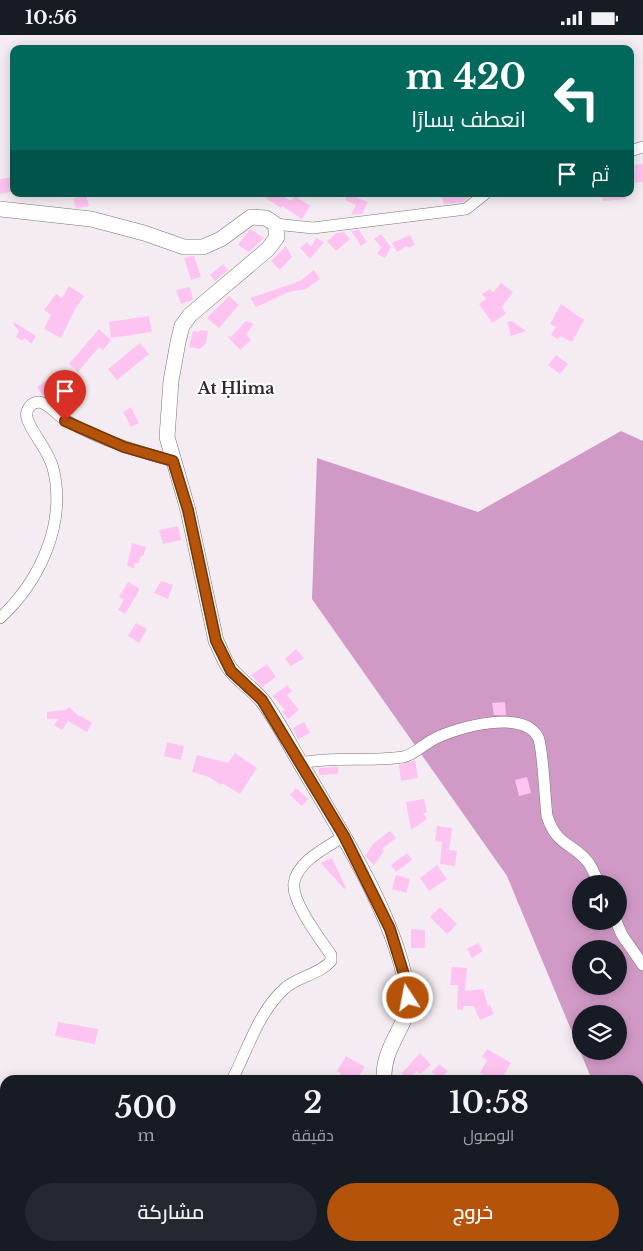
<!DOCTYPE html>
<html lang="ar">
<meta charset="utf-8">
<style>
:root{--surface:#171b24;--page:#242831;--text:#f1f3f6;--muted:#9ea1a6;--accent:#b45309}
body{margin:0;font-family:"Libre Baskerville",Cairo,serif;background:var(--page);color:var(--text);direction:rtl;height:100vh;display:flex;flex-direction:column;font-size:19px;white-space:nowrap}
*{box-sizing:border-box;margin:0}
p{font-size:16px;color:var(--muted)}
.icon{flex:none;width:28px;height:28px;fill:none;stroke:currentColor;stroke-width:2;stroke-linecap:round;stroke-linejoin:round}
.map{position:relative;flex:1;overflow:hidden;direction:ltr}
.details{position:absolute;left:0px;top:1040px;width:644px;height:176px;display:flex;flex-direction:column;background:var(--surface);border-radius:15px 15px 0 0;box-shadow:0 2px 12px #0003;direction:rtl}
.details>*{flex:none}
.top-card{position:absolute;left:10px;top:10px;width:624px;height:152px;border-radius:10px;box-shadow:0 2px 12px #0003;direction:rtl;background:#00695c;color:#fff;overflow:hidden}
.buttons{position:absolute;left:572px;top:840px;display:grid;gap:10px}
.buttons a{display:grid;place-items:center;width:55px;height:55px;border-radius:50%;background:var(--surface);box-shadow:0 2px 12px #0003;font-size:25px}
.pin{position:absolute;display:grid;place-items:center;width:42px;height:42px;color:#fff;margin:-51px -21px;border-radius:50% 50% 50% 0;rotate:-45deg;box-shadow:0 0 5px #0007}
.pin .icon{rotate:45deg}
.me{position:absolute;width:55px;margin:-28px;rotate:349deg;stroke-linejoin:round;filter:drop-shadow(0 0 4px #0008)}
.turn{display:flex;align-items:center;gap:18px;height:105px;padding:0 25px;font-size:22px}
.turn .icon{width:65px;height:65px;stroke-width:2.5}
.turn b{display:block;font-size:35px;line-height:42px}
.then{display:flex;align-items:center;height:48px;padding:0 25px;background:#0003;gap:10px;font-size:19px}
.eta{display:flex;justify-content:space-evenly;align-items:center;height:85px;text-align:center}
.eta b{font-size:30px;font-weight:600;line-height:35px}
.button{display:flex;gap:10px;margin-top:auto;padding:10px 25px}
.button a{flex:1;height:58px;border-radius:30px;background:var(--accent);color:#fff;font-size:20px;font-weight:600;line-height:58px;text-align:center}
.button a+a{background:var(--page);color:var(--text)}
.status{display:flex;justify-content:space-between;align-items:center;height:35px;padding:0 25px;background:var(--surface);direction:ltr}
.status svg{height:14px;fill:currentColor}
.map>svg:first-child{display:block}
.forest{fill:#d19ac6;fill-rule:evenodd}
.building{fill:#fec4f1}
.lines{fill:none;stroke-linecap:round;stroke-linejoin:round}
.street-casing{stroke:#7a7378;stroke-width:12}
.secondary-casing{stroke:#7a7378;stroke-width:16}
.street{stroke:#fff;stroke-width:11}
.secondary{stroke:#fff;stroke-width:15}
.route-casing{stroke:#753606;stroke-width:12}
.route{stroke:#b45309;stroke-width:9}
.labels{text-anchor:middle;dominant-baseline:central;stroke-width:4;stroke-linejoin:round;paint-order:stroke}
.quarter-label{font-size:16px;font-weight:bold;fill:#302a2f;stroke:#fff}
</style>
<div class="status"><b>10:56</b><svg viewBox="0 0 49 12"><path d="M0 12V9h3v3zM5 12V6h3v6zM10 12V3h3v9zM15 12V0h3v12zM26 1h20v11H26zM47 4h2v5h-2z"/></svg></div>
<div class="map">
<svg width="643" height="1216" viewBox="0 0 643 1216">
<rect width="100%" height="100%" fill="#f4ecf2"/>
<path class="forest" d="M621,396L643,406V1143L639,1141V1045H592L507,841L312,564L317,423L478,477ZM581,849H619V886H581ZM581,914H619V951H581ZM581,979H619V1016H581Z"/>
<path class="building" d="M643,129V147L630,148V135H635L634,130Z
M14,142V156L0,159V144Z
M269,159H280L291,166L295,161L310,171L302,184L282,171L281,173L266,163Z
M347,159L368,167L362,179L351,180L356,170L345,165Z
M441,159H473L463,167L444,169Z
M602,159H626V164L603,166Z
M86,160L89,171L76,173L73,164Z
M250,194L264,203L249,217L238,210Z
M359,195L367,207L361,211L351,196Z
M344,197L350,204L336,216L327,206L336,198Z
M381,199L391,212L385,223L377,219L381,212L374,204Z
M410,200L415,210L408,213L407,211L397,217L392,208Z
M316,203L324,207L310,224L300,213L307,207L311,212Z
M286,211L292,222L280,235L271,226Z
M194,221L201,242L191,245L184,223Z
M223,229L228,235L215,246L210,240Z
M314,235L320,244L306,254L289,257L256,272L250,263L300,246Z
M501,248L513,257L502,272L506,279L492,288L479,269L486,264L482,259L490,254L493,258Z
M69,251L84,261L75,274L61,303L44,294L51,280L44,275L56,259L62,263Z
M190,252L193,265L181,269L176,255Z
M229,261L239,270L219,293L207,283Z
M561,269L584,285L572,307L560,301L558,304L551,300L556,292L550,289Z
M149,281L152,297L111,303L109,287Z
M246,286L254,289L246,299L251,305L240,315L227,301L231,302Z
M512,286L526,296L511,301L507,287Z
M14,287L36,301L31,309L25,303L22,306L16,302L19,296L13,289Z
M99,294L111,305L103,315L99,312L78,337L69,329Z
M200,295L208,296L206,308L200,314L189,312L193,296L199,297Z
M140,308L149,319L117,345L108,334Z
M556,320L568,329L560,339L548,330Z
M46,346L61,368L59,371L42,360L37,352Z
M70,358L82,366L73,379L61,371Z
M131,372L139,388L131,392L123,377Z
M178,491L181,505L163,509L159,495Z
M132,508L146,512L143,521H141L139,528H135L134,533L127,531Z
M161,546L173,550L168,564L154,558Z
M128,547L139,553V556L125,579L118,575L124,565L119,562Z
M136,588L147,594L139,608L128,601Z
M296,614L304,623L291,631L285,624Z
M267,629L276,642L262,652L251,640Z
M287,650L292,656L287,660L299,675L288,684L282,677L285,675L273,661Z
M505,667L506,680H494L492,668Z
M69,672L80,682L81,681L92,688L87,697L68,686L62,695L54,690L58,684H47V677L65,675Z
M304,687L310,698L298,704L293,693Z
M167,707L184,711L181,725L164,721Z
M235,718L257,733L240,759L222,748L221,750L209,742L192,737L197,720L228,728Z
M415,725L418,743L401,746L399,730Z
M338,732V739L319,740V733Z
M527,742L531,758L519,761L515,745Z
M296,753L308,764L302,771L290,760Z
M424,764L427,777L423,778L427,784L411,795L406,767Z
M437,791L452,793L449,815L457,816L455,831L440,829L442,807L435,806Z
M390,796L396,803L382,814L384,816L374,830L365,821L374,808Z
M407,818L412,825L396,837L391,830Z
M332,823L346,853L344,854L321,828Z
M437,830L447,844L429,856L420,843Z
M396,840L410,844L406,858L392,854Z
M440,872L457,889L447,899L430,882Z
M411,894L425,895V913H411Z
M478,908L483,916L472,923L467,914Z
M452,932L467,933L465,956L483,954L488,971L490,970L494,979L480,985L474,971H463V975L457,974L458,950H450Z
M58,987L98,994L95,1009L55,1001Z
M487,1014L511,1028L501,1045H492L480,1038L487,1025L482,1022Z
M420,1018L431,1030L420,1039L417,1036L408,1044L402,1038Z
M346,1021L365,1032L356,1045H337L341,1038L337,1036Z
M439,1029L448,1036L440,1044L432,1037Z"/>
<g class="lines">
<defs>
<path id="street" d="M630,116L643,112
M275,189L313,193L466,174L485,159
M0,583C40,546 67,488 53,433C48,414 32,399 27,383C25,375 31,367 39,367C49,368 58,382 67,386C100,405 136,416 173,426
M300,728C334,721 369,727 403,722C414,720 425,708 436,703C459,692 523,674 538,702C543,711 545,767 547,781C557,812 572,807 588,827C593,834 596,842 599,849
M616,886L622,900L643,930
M232,1045C248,1014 258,978 284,954C298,941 319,940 331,926V920C320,904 291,866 294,848C297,826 328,812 344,801"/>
<path id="secondary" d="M0,174L91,184L144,198L184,212H203L221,204L251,182L266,183L275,189L277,202L268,214L190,280L182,291L178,307L171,346L167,402L188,475L216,606C221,615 225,629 232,636C241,647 253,654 262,665C279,687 291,713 305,736C342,798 401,892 408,963C411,988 382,1010 384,1045
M449,1211L451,1216"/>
</defs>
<use href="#street" class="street-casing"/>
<use href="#secondary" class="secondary-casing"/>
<use href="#street" class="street"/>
<use href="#secondary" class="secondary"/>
</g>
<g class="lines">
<defs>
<path id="route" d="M65,386L124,412L173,426L188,475L216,606L231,636L262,665L344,801L390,894L405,943L408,963"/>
</defs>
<use href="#route" class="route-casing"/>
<use href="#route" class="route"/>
</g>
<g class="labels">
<g class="quarter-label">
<text x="236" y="353">At Ḥlima</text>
</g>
</g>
</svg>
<div class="buttons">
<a><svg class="icon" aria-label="sound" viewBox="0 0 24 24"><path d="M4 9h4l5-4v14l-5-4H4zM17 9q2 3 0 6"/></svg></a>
<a><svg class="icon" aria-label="search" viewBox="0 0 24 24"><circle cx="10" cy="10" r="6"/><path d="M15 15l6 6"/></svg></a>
<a><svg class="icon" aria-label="layers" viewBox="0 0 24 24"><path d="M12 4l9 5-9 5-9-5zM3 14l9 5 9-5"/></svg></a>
</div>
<div class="pin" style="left:65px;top:386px;background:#d93025"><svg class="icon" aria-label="arrive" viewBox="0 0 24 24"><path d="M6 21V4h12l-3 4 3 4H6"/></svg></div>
<svg class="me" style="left:408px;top:963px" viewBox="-20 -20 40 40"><circle r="17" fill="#b45309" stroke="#fff" stroke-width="3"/><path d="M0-11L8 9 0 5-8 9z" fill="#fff"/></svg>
<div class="top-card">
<div class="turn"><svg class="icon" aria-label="left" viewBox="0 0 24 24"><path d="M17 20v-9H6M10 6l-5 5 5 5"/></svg><div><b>420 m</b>انعطف يسارًا</div></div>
<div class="then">ثم<svg class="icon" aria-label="arrive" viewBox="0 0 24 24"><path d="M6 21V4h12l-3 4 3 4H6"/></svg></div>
</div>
<section class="details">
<div class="eta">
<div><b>10:58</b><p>الوصول</p></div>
<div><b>2</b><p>دقيقة</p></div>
<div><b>500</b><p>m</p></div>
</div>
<div class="button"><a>خروج</a><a>مشاركة</a></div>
</section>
</div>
